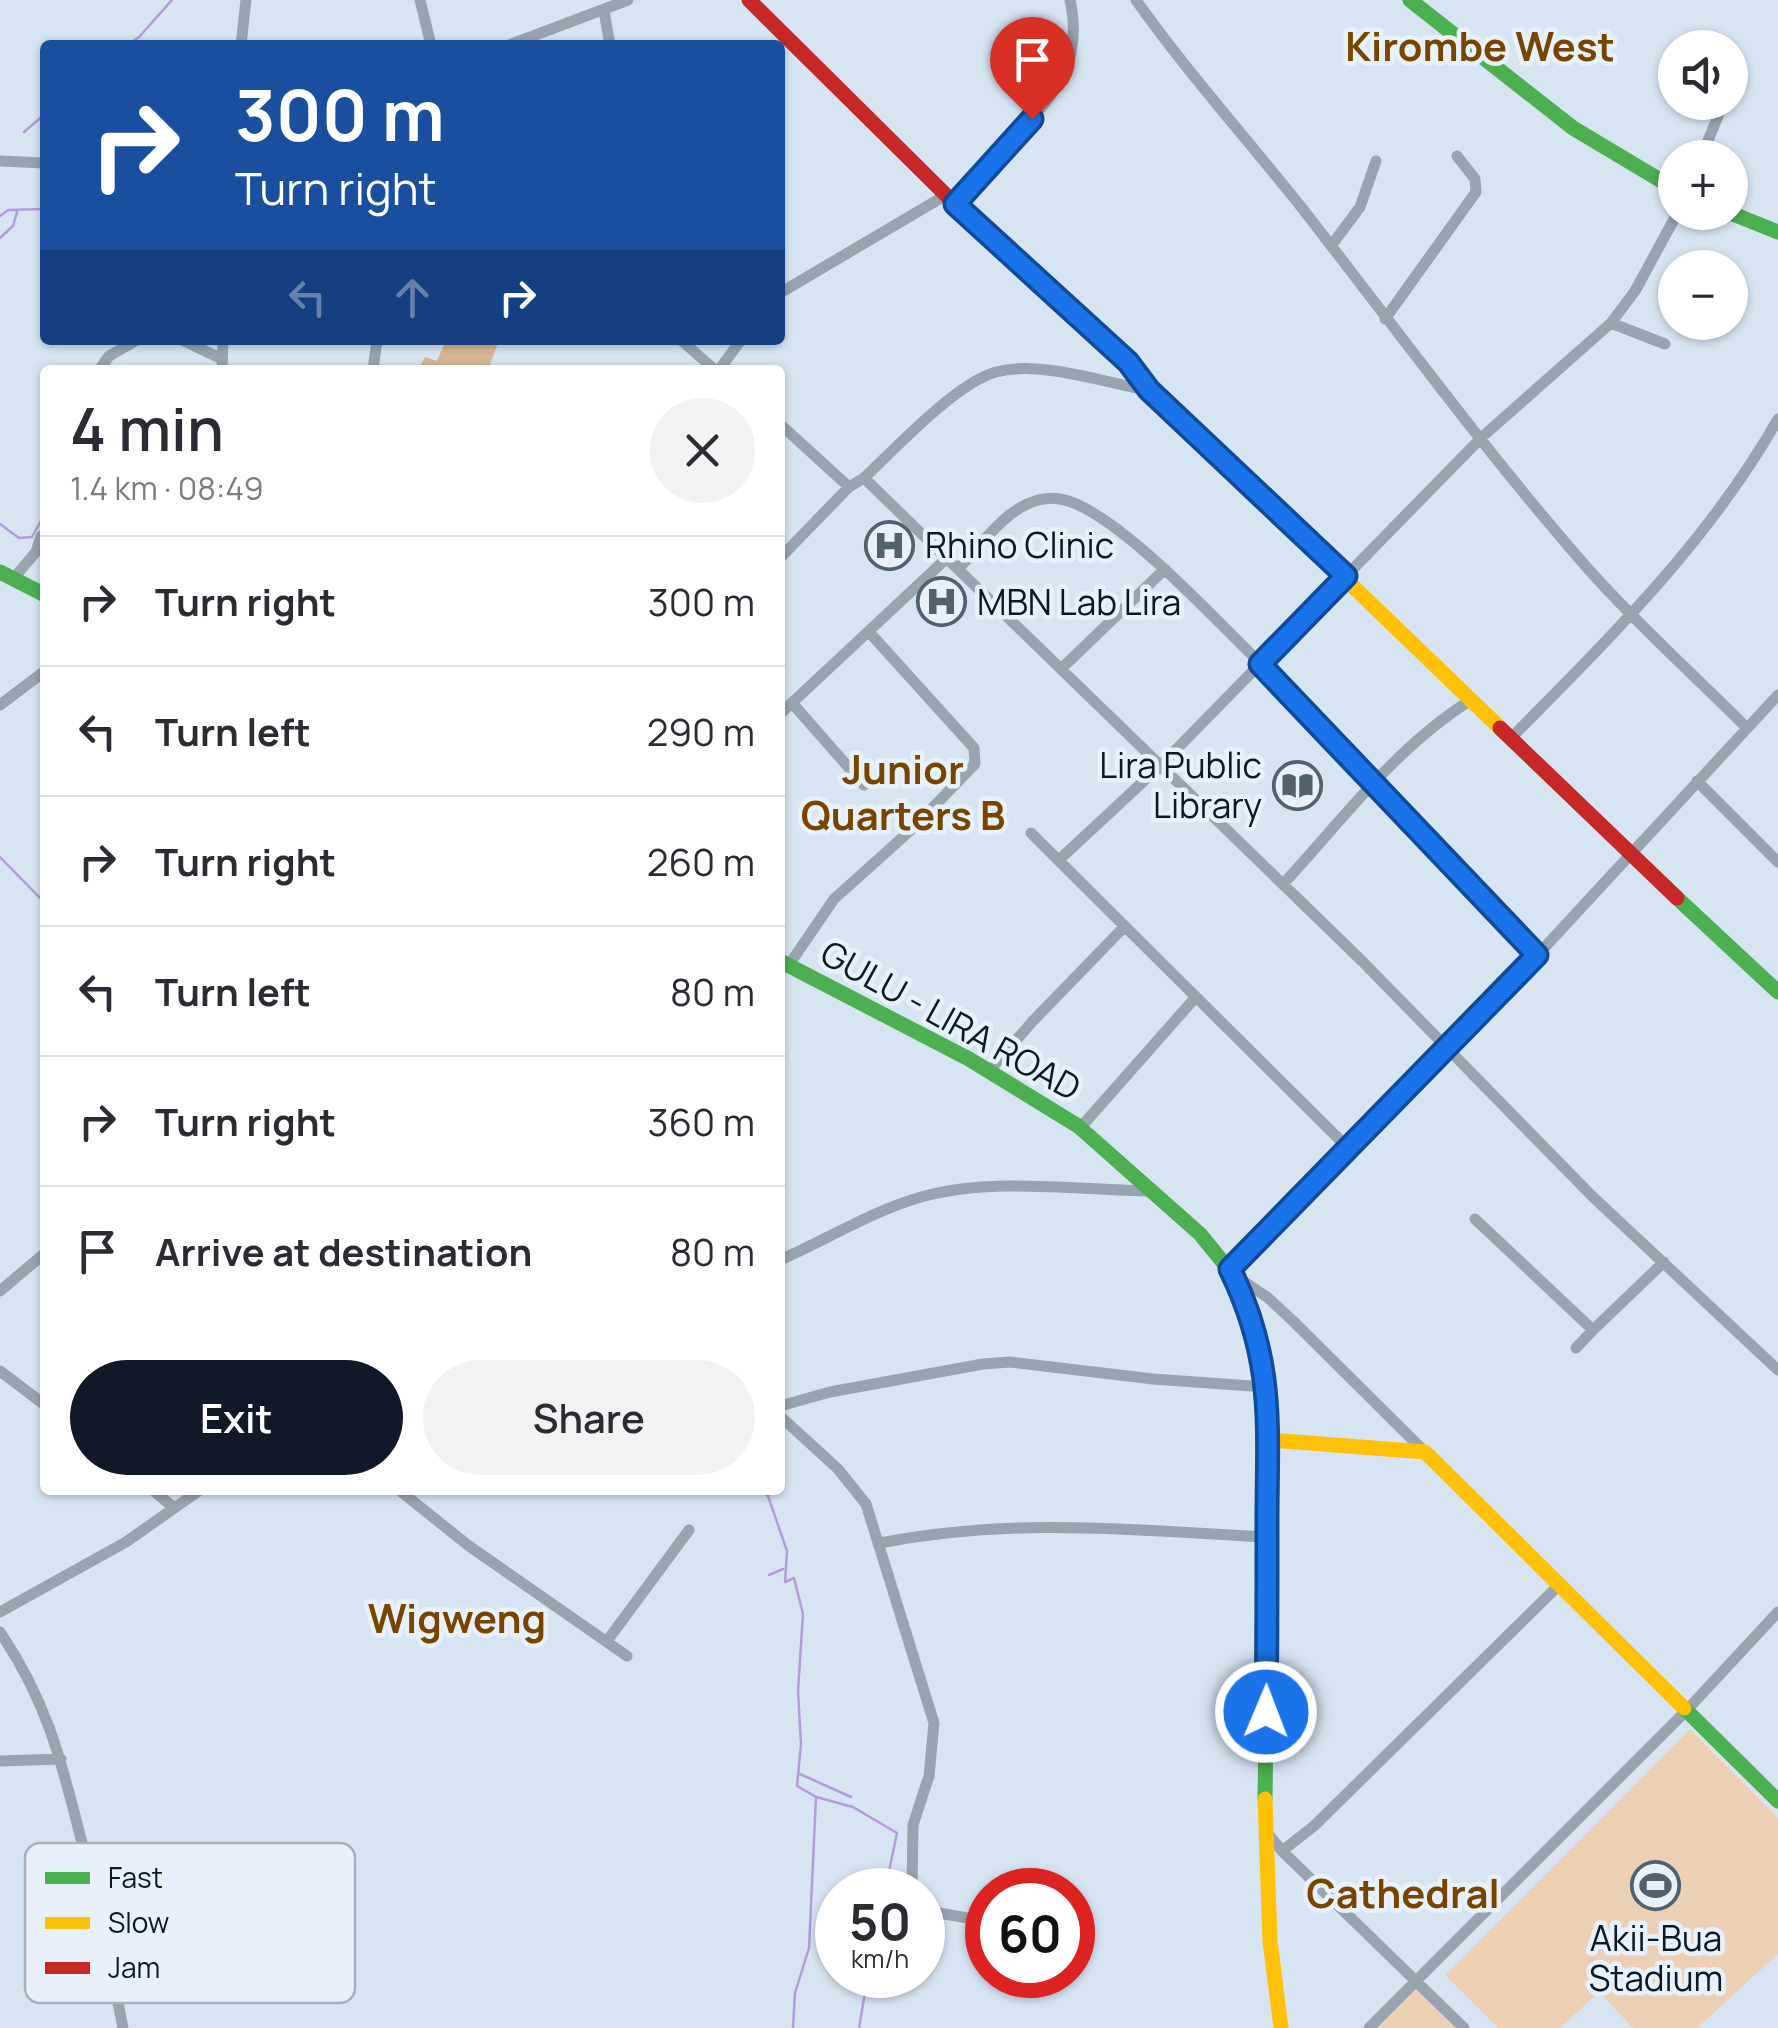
<!DOCTYPE html>
<meta charset="utf-8">
<style>
:root{--surface:#fff;--page:#f2f2f3;--text:#2b2b33;--muted:#7c7c81;--line:#e1e1e2;--accent:#111827}
body{margin:0;font-family:Manrope,sans-serif;background:var(--page);color:var(--text);height:100vh;display:flex;flex-direction:column;font-size:38px;white-space:nowrap}
*{box-sizing:border-box;margin:0}
p{font-size:32px;color:var(--muted)}
.icon{flex:none;width:55px;height:55px;fill:none;stroke:currentColor;stroke-width:2;stroke-linecap:round;stroke-linejoin:round}
.map{position:relative;flex:1;overflow:hidden}
.details{position:absolute;left:40px;top:365px;width:745px;height:1130px;display:flex;flex-direction:column;background:var(--surface);border-radius:10px;box-shadow:0 2px 8px #0004}
.details>*{flex:none}
.hud{position:absolute;left:40px;top:40px;width:745px;height:305px;border-radius:10px;box-shadow:0 2px 8px #0004;background:#1a4fa0;color:#fff;overflow:hidden}
.tools{position:absolute;left:1658px;top:30px;display:grid;gap:20px}
.tools a{display:grid;place-items:center;width:90px;height:90px;border-radius:50%;background:var(--surface);box-shadow:0 2px 8px #0004;font-size:50px}
.speed{position:absolute;left:815px;top:1868px;display:flex;gap:20px;font-size:50px;font-weight:700;text-align:center}
.speed>*{display:grid;place-content:center;width:130px;height:130px;border-radius:50%;background:var(--surface);box-shadow:0 2px 8px #0004;line-height:1}
.speed small{font-size:25px;font-weight:400}
.speed .limit{border:15px solid #d22;background:#fff;color:#111}
.pin{position:absolute;display:grid;place-items:center;width:85px;height:85px;color:#fff;margin:-102px -42px;border-radius:50% 50% 50% 0;rotate:-45deg;box-shadow:0 0 10px #0007}
.pin .icon{rotate:45deg}
.me{position:absolute;width:110px;margin:-55px;rotate:1deg;stroke-linejoin:round;filter:drop-shadow(0 0 8px #0008)}
.turn{display:flex;align-items:center;gap:35px;height:210px;padding:0 30px;font-size:45px}
.turn .icon{width:130px;height:130px;stroke-width:2.5}
.turn b{display:block;font-size:70px;line-height:85px}
.lanes{display:flex;align-items:center;height:95px;padding:0 30px;background:#0003;justify-content:center;gap:50px;direction:ltr}
.lanes .off{opacity:.35}
.round{display:grid;place-items:center;flex:none;width:105px;height:105px;border-radius:52px;background:var(--page)}
.head{display:flex;align-items:center;justify-content:space-between;height:170px;padding:0 30px}
h1{font-size:60px;font-weight:600;line-height:75px}
.cta{display:flex;gap:20px;margin-top:auto;padding:20px 30px}
.cta a{flex:1;height:115px;border-radius:60px;background:var(--accent);color:#fff;font-size:40px;font-weight:600;line-height:115px;text-align:center}
.cta a+a{background:var(--page);color:var(--text)}
ul{padding:0;list-style:none}
li{display:flex;align-items:center;gap:30px;height:130px;padding:0 30px;border-top:2px solid var(--line)}
li div{flex:1}
li b{display:block;font-size:38px}
li em{font-style:normal}
.map>svg:first-child{display:block}
.green{fill:#ecd0b5}
.forest{fill:#d7b693}
.lines{fill:none;stroke-linecap:round;stroke-linejoin:round}
.stream{stroke:#b39cda;stroke-width:2.5}
.street{stroke:#98a4b0;stroke-width:11}
.fast{stroke:#4caf50;stroke-width:15}
.slow{stroke:#ffc107;stroke-width:15}
.jam{stroke:#c62828;stroke-width:15}
.route-casing{stroke:#114b97;stroke-width:25}
.route{stroke:#1a73e8;stroke-width:18}
.labels{text-anchor:middle;dominant-baseline:central;stroke-width:9;stroke-linejoin:round;paint-order:stroke}
.poi-label{font-size:35px;fill:#091a27;stroke:#e8f1f9;text-anchor:start}
.street-label{font-size:35px;fill:#091a27;stroke:#e8f1f9}
.quarter-label{font-size:40px;font-weight:bold;fill:#784500;stroke:#e8f1f9}
.key{fill:#e8f1f9;stroke:#a5b0ba;stroke-width:2.5}
.key-label{font-size:28px;fill:#091a27}
</style>
<div class="map">
<svg width="1778" height="2028" viewBox="0 0 1778 2028">
<rect width="100%" height="100%" fill="#d7e5f3"/>
<path class="green" d="M1690,1729L1778,1818V1954L1697,2028H1633L1599,1992L1560,2028H1498L1445,1975Z
M1414,1983L1459,2028H1374Z"/>
<path class="forest" d="M446,340H499L488,370H418L425,357L437,361Z"/>
<g class="lines">
<path class="stream" d="M128,45L139,37L172,0
M24,132L45,114
M0,216L8,210L45,209
M0,238L13,226L17,212
M0,524L19,538L32,537L42,519
M0,857L45,903
M762,1490L768,1496L787,1551L785,1582L794,1578L803,1614L798,1691L801,1744L797,1786L816,1797L809,1948L795,1993L793,2028
M769,1575L783,1569
M800,1774L851,1797
M816,1797L853,1807L897,1833L885,1890
M859,2028L868,1975"/>
<path class="street" d="M420,0L431,45
M1136,0C1187,72 1247,139 1302,208C1397,330 1488,455 1590,571C1639,626 1694,675 1746,727
M604,11L610,45
M241,45L246,0
M509,45L628,0
M1701,158L1720,111
M0,161L45,163
M955,203C975,182 994,160 1014,138C1054,94 1084,64 1070,0
M1331,246L1360,207L1376,161
M780,293L946,195
M1385,319L1476,192L1475,179L1457,156
M1611,323L1665,344
M182,340L222,359
M681,340L715,370
M99,370L109,356L137,340
M222,370L223,340
M373,370L377,340
M719,370L741,340
M780,424L849,487
M864,478L1362,961L1592,1196L1778,1370
M780,558L849,487L864,478C896,448 956,383 996,372C1040,360 1104,383 1149,390
M958,569C985,541 1016,492 1060,499C1111,507 1209,613 1248,651C1346,751 1441,853 1537,955
M13,579L36,552L41,536
M1062,668L1165,569
M793,704L864,785
M0,705L45,671
M780,714L947,558
M1510,739C1608,640 1709,541 1778,419
M1697,781L1778,862
M1031,833L1348,1148
M1060,859L1160,766L1482,437L1611,323L1635,291L1678,212
M1284,883C1342,820 1397,746 1471,700
M789,965L834,899L912,829L975,764L974,748L869,632
M991,1069L1032,1022L1125,926
M1081,1127L1195,998
M1475,1219L1593,1330L1576,1348
M780,1260C826,1240 872,1211 921,1197C994,1177 1076,1190 1151,1191
M1230,1269L1494,1002L1778,695
M1234,1275L1267,1297L1292,1320L1425,1452
M0,1291L45,1253
M1593,1330L1664,1262
M0,1371L45,1405
M780,1406L830,1392L983,1364L1010,1362L1153,1379L1266,1387
M780,1416L838,1469L866,1504L934,1723L929,1776L913,1825L912,1890
M153,1490L174,1508
M399,1490L469,1546L627,1656
M880,1543C1013,1517 1133,1530 1267,1537
M0,1612L126,1542L200,1490
M0,1632C47,1701 61,1760 81,1839C97,1902 111,1965 123,2028
M607,1641L689,1530
M0,1761L61,1759
M1265,1830L1282,1851L1464,2028
M1282,1851L1314,1826L1558,1586
M922,1910L973,1919
M1369,2028L1686,1711L1778,1612"/>
<path class="fast" d="M1410,0L1573,128L1675,189
M1728,212L1778,232
M0,572L45,595
M1677,898L1778,992
M780,961L969,1059L1078,1126L1200,1234L1231,1272L1255,1333L1264,1375L1270,1440L1265,1799
M1684,1708L1778,1801"/>
<path class="slow" d="M1053,293L1128,362L1149,390L1500,728
M1270,1440L1425,1452L1684,1708
M1265,1799L1270,1941L1281,2028"/>
<path class="jam" d="M749,0L946,195L1053,293
M1500,728L1677,898"/>
</g>
<g class="lines">
<defs>
<path id="route" d="M1032,119L955,204L1128,362L1149,390L1346,576L1260,664L1537,955L1230,1269C1278,1367 1266,1433 1267,1537C1267,1595 1267,1654 1266,1712"/>
</defs>
<use href="#route" class="route-casing"/>
<use href="#route" class="route"/>
</g>
<defs>
<symbol id="hospital-ring" viewBox="-11 -11 22 22"><circle r="9.5" fill="#e8f1f9" stroke="#51616e" stroke-width="1.5"/><path d="M-5-5h3v3.5h4V-5h3V5h-3V1.5h-4V5h-3Z" fill="#51616e"/></symbol>
<symbol id="library-ring" viewBox="-11 -11 22 22"><circle r="9.5" fill="#e8f1f9" stroke="#51616e" stroke-width="1.5"/><path d="M-6-4Q-3-5.5-.7-3.5V5Q-3 3-6 4ZM6-4Q3-5.5 .7-3.5V5Q3 3 6 4Z" fill="#51616e"/></symbol>
<symbol id="stadium-ring" viewBox="-11 -11 22 22"><circle r="9.5" fill="#e8f1f9" stroke="#51616e" stroke-width="1.5"/><path d="M0-5a6.5 5 0 1 0 0 10a6.5 5 0 1 0 0-10ZM-3.5-1.8h7v3.6h-7Z" fill="#51616e"/></symbol>
</defs>
<g fill-rule="evenodd">
<use href="#hospital-ring" x="862" y="518" width="55" height="55"/>
<use href="#hospital-ring" x="914" y="574" width="55" height="55"/>
<use href="#library-ring" x="1270" y="758" width="55" height="55"/>
<use href="#stadium-ring" x="1628" y="1858" width="55" height="55"/>
</g>
<g class="labels">
<g class="poi-label">
<text x="925" y="545">Rhino Clinic</text>
<text x="977" y="602">MBN Lab Lira</text>
<text x="1262" y="765" text-anchor="end">Lira Public<tspan x="1262" dy="40">Library</tspan></text>
<text x="1656" y="1938" text-anchor="middle">Akii-Bua<tspan x="1656" dy="40">Stadium</tspan></text>
</g>
<g class="street-label">
<text transform="translate(951 1020) rotate(29)">GULU - LIRA ROAD</text>
</g>
<g class="quarter-label">
<text x="1480" y="45">Kirombe West</text>
<text x="903" y="768">Junior<tspan x="903" dy="46">Quarters B</tspan></text>
<text x="457" y="1617">Wigweng</text>
<text x="1403" y="1892">Cathedral</text>
</g>
</g>
<rect x="25" y="1843" width="330" height="160" rx="15" class="key"/>
<rect x="45" y="1872" width="45" height="12" fill="#4caf50"/>
<rect x="45" y="1917" width="45" height="12" fill="#ffc107"/>
<rect x="45" y="1962" width="45" height="12" fill="#c62828"/>
<g class="key-label">
<text x="108" y="1888">Fast</text>
<text x="108" y="1933">Slow</text>
<text x="108" y="1978">Jam</text>
</g>
</svg>
<div class="tools">
<a><svg class="icon" aria-label="sound" viewBox="0 0 24 24"><path d="M4 9h4l5-4v14l-5-4H4zM17 9q2 3 0 6"/></svg></a>
<a>+</a>
<a>−</a>
</div>
<div class="speed"><div>50<small>km/h</small></div><div class="limit">60</div></div>
<div class="pin" style="left:1032px;top:119px;background:#d93025"><svg class="icon" aria-label="arrive" viewBox="0 0 24 24"><path d="M6 21V4h12l-3 4 3 4H6"/></svg></div>
<svg class="me" style="left:1266px;top:1712px" viewBox="-20 -20 40 40"><circle r="17" fill="#1a73e8" stroke="#fff" stroke-width="3"/><path d="M0-11L8 9 0 5-8 9z" fill="#fff"/></svg>
<div class="hud">
<div class="turn"><svg class="icon" aria-label="right" viewBox="0 0 24 24"><path d="M7 20v-9h11M14 6l5 5-5 5"/></svg><div><b>300 m</b>Turn right</div></div>
<div class="lanes"><svg class="icon off" aria-label="left" viewBox="0 0 24 24"><path d="M17 20v-9H6M10 6l-5 5 5 5"/></svg><svg class="icon off" aria-label="ahead" viewBox="0 0 24 24"><path d="M12 20V5M6 11l6-6 6 6"/></svg><svg class="icon" aria-label="right" viewBox="0 0 24 24"><path d="M7 20v-9h11M14 6l5 5-5 5"/></svg></div>
</div>
<section class="details">
<div class="head"><div><h1>4 min</h1><p>1.4 km · 08:49</p></div><a class="round"><svg class="icon" aria-label="close" viewBox="0 0 24 24"><path d="M6 6l12 12M18 6L6 18"/></svg></a></div>
<ul>
<li><svg class="icon" aria-label="right" viewBox="0 0 24 24"><path d="M7 20v-9h11M14 6l5 5-5 5"/></svg><div><b>Turn right</b></div><em>300 m</em></li>
<li><svg class="icon" aria-label="left" viewBox="0 0 24 24"><path d="M17 20v-9H6M10 6l-5 5 5 5"/></svg><div><b>Turn left</b></div><em>290 m</em></li>
<li><svg class="icon" aria-label="right" viewBox="0 0 24 24"><path d="M7 20v-9h11M14 6l5 5-5 5"/></svg><div><b>Turn right</b></div><em>260 m</em></li>
<li><svg class="icon" aria-label="left" viewBox="0 0 24 24"><path d="M17 20v-9H6M10 6l-5 5 5 5"/></svg><div><b>Turn left</b></div><em>80 m</em></li>
<li><svg class="icon" aria-label="right" viewBox="0 0 24 24"><path d="M7 20v-9h11M14 6l5 5-5 5"/></svg><div><b>Turn right</b></div><em>360 m</em></li>
<li><svg class="icon" aria-label="arrive" viewBox="0 0 24 24"><path d="M6 21V4h12l-3 4 3 4H6"/></svg><div><b>Arrive at destination</b></div><em>80 m</em></li>
</ul>
<div class="cta"><a>Exit</a><a>Share</a></div>
</section>
</div>
